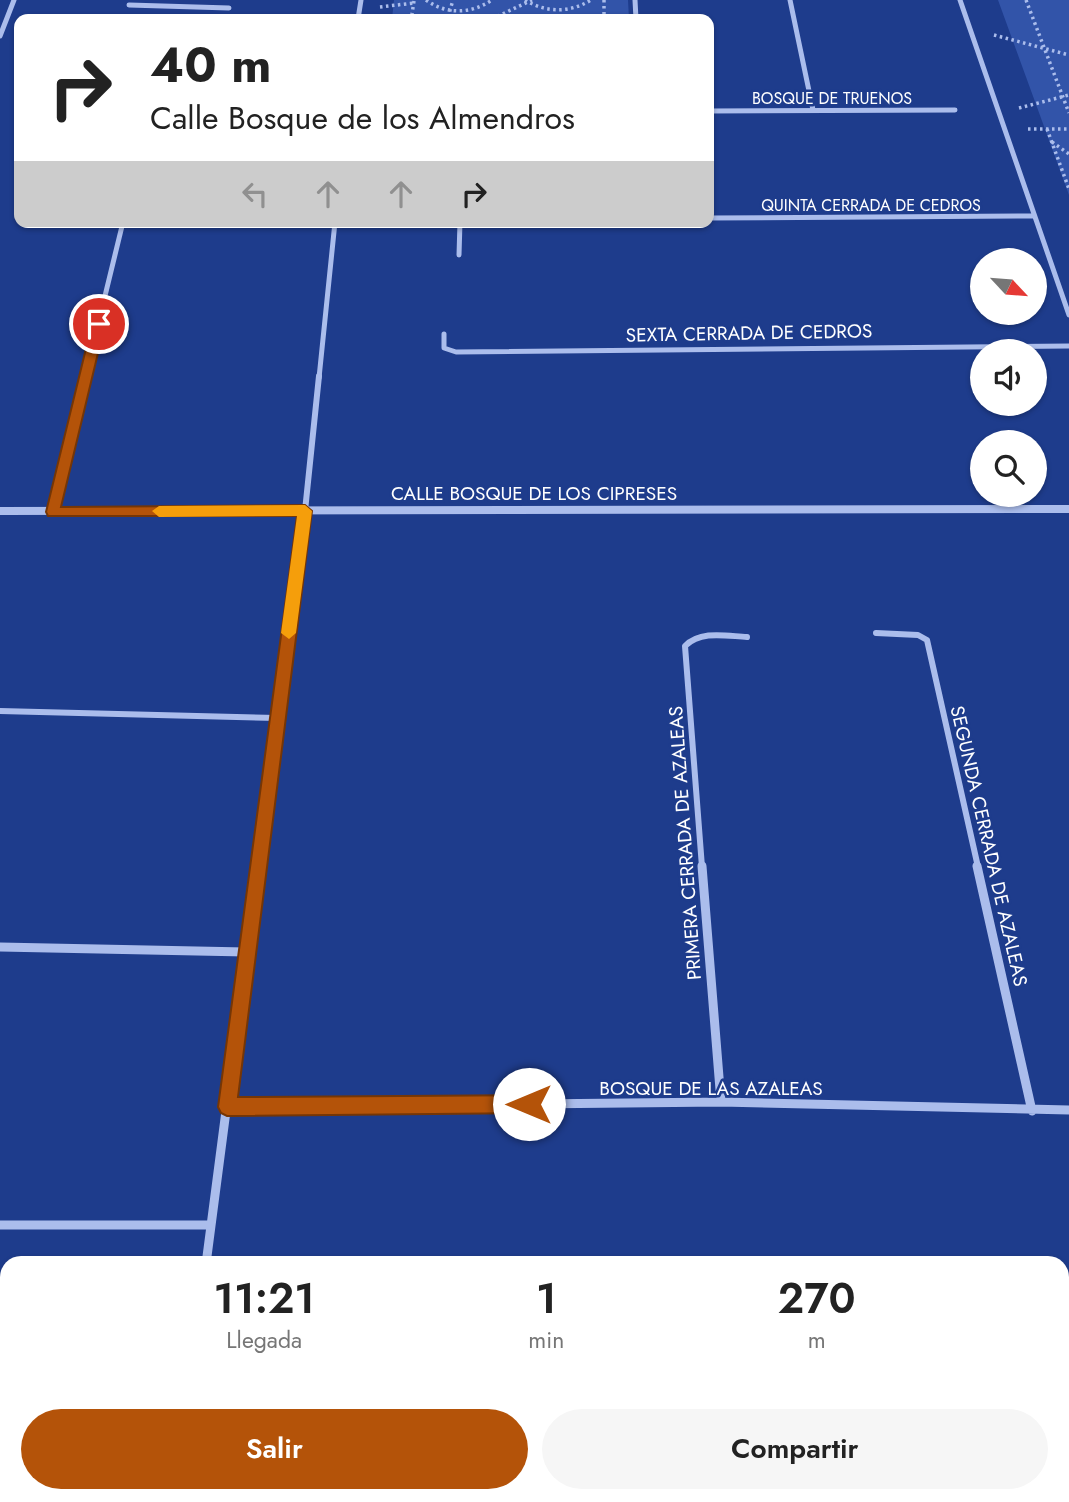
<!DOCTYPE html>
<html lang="es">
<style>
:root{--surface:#fff;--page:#f6f6f6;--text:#222;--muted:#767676;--accent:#b45309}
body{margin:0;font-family:Jost,sans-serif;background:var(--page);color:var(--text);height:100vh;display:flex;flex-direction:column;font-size:26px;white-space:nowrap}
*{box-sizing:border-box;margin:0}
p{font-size:23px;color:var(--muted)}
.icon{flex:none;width:38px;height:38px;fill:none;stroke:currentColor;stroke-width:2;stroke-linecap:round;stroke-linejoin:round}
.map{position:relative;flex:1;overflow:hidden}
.side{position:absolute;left:0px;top:1256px;width:1069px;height:247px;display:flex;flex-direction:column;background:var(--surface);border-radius:21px 21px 0 0;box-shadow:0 2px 5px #0004}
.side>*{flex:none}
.banner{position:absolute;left:14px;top:14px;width:700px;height:214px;border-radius:14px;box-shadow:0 2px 5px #0004;background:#fff;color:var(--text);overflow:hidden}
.needle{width:46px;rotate:116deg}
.buttons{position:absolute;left:970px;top:248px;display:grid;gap:14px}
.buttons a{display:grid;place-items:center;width:77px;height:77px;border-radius:50%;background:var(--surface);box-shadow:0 2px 5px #0004;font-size:35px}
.pin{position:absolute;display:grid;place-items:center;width:60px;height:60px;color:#fff;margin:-30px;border:4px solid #fff;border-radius:50%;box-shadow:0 2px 7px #0007}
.me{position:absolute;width:77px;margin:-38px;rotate:270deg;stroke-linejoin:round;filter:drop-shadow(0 0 5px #0008)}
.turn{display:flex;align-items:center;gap:24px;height:147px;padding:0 21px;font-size:32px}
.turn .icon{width:91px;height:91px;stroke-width:2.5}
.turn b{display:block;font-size:49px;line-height:60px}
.lanes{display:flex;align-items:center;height:66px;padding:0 21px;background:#0003;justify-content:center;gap:35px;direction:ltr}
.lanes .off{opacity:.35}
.eta{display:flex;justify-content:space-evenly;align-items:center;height:119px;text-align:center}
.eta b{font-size:42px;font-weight:600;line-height:49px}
.cta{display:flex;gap:14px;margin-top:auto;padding:14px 21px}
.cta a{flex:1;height:80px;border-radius:42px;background:var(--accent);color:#fff;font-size:28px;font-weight:600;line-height:80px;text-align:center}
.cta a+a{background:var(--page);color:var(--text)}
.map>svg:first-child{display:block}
.green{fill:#3254a9}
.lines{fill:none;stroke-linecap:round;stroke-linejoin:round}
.path{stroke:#abbdec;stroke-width:3.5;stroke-dasharray:2.5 3.5;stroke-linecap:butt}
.minor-far2{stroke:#abbdec;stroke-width:5}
.minor-far1{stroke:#abbdec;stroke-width:6}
.minor{stroke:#abbdec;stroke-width:9}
.tertiary{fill:#abbdec;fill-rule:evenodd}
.route{fill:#b45309;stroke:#753606;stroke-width:2}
.slow{fill:#f59e0b}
.labels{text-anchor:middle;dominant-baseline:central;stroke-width:5;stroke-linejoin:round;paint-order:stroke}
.far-street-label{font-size:16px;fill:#fff;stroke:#1e3c8c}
.street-label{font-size:19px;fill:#fff;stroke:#1e3c8c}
</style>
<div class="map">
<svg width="1069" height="1502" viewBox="0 0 1069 1502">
<rect width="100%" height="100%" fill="#1e3c8c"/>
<path class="green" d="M394,0H628L629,19H392Z
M998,0H1069V195Z"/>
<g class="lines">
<path class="path" d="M426,0C447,15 471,14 492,0
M525,0C546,13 570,13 591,0
M604,0V19
M1026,0L1069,113
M414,1L412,14L416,19
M380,7L414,3
M436,19L448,17L453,0
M492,19L532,0
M994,35L1069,55
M1019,108L1069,95
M1028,129H1069
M1047,129L1069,189
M1052,142L1069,154"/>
<path class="minor-far2" d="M635,0L636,19
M790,0L813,110
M960,0L1069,315
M129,5L229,8
M358,19L361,0
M0,36L14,0
M709,111L955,110
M709,218L1034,216
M459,255L460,222
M444,334V348L456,352L1069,346
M85,378L123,222
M319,378L335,222"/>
<path class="minor-far1" d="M53,512L86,376
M876,633L918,635L927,640L978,867
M0,711L277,718
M258,867L305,511L319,376
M702,867L685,646C701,630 726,636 747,637"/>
<path class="minor" d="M702,866L721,1102
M977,866L1032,1111
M0,947L246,952
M227,1107L721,1102L1069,1110
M0,1225H211
M206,1264L258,866
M1062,1453H1069
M176,1496V1502
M414,1496V1502"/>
<path class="tertiary" d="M1069,505V513L0,515V507Z"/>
</g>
<path class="route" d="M99,320L105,324L61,507L305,505L312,511L238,1097L529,1095L535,1097L538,1104L535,1110L529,1113L227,1116L221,1113L218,1107L297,516H48L46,512L92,324Z"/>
<path class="slow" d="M305,505L312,511L296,633L289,639L281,633L297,516L159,517L152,511L159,506Z"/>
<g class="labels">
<g class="far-street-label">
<text x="832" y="98">BOSQUE DE TRUENOS</text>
<text x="871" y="205">QUINTA CERRADA DE CEDROS</text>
</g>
<g class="street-label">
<text transform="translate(749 333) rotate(-1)">SEXTA CERRADA DE CEDROS</text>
<text x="534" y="493">CALLE BOSQUE DE LOS CIPRESES</text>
<text transform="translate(685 843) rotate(-94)">PRIMERA CERRADA DE AZALEAS</text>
<text transform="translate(989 846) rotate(77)">SEGUNDA CERRADA DE AZALEAS</text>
<text x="711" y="1088">BOSQUE DE LAS AZALEAS</text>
</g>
</g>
</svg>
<div class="buttons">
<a><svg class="needle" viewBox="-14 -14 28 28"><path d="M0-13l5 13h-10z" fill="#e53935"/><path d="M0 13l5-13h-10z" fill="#767676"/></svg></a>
<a><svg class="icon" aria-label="sound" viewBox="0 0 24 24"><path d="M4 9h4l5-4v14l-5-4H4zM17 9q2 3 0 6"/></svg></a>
<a><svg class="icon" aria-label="search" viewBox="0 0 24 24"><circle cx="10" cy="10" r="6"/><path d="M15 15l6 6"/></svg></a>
</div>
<div class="pin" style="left:99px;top:324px;background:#d93025"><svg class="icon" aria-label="arrive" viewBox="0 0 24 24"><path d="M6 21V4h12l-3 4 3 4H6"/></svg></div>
<svg class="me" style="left:529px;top:1104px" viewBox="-20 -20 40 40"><circle r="19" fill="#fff"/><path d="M0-13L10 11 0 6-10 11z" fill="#b45309"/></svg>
<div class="banner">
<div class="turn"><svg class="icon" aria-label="right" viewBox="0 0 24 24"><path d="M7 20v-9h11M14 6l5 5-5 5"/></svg><div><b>40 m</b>Calle Bosque de los Almendros</div></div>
<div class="lanes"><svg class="icon off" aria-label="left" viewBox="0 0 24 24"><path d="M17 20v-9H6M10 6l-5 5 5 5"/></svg><svg class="icon off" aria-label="ahead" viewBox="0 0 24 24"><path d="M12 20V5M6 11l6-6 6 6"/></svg><svg class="icon off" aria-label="ahead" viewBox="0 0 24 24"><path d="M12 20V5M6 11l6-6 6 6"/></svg><svg class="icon" aria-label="right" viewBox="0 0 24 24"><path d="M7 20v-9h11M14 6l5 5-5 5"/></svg></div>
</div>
<section class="side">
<div class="eta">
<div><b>11:21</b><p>Llegada</p></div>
<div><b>1</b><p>min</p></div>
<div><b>270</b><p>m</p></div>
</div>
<div class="cta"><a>Salir</a><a>Compartir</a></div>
</section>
</div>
